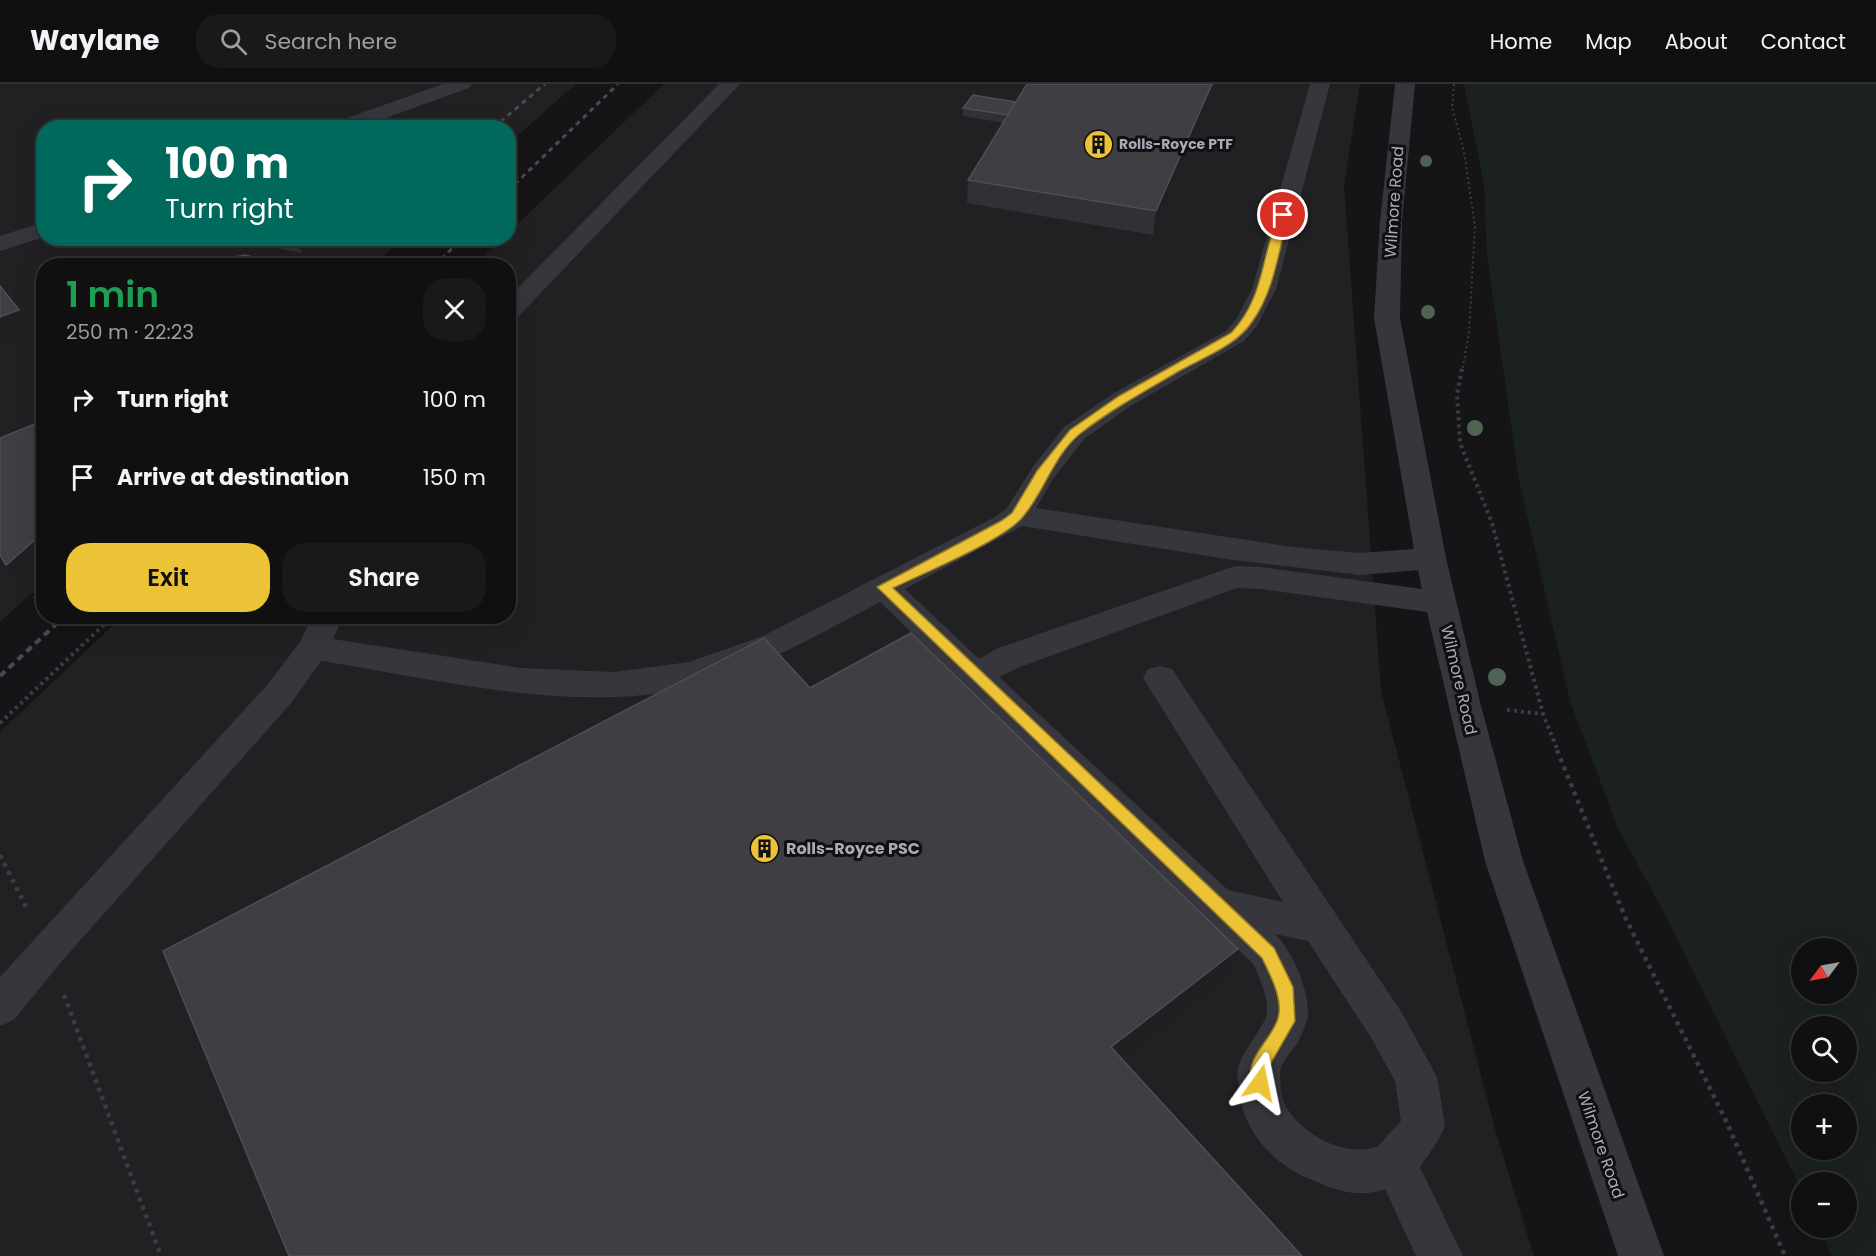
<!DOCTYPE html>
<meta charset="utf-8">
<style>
:root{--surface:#101011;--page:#19191a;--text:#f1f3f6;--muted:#9c9d9f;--line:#303031;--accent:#ecc337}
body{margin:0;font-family:Poppins,sans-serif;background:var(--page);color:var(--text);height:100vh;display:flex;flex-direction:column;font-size:22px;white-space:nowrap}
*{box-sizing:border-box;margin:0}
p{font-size:20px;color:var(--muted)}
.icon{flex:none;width:33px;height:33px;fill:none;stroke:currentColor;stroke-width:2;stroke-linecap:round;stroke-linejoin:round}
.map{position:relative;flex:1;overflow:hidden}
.sheet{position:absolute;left:36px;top:174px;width:480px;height:366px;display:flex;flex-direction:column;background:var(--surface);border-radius:24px;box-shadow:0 6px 24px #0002,0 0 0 2px var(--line)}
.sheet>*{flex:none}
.guide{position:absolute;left:36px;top:36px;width:480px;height:126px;border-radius:24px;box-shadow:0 6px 24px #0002,0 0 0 2px var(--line);background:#00695c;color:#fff;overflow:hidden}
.needle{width:39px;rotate:238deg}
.tools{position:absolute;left:1791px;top:854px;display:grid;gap:12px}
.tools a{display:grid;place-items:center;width:66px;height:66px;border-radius:50%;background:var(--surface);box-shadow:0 6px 24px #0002,0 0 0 2px var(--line);font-size:30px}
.pin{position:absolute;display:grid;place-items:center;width:51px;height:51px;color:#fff;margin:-26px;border:3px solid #fff;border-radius:50%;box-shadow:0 2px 6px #0007}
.me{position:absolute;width:66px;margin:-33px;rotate:12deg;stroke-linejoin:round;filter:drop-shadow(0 0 4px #0008)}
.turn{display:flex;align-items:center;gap:21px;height:126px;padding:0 30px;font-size:27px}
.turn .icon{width:78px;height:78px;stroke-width:2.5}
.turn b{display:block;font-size:42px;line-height:51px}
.round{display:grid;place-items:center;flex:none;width:63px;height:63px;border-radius:24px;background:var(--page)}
.summary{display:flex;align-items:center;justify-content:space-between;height:102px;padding:0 30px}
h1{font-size:36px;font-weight:600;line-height:45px;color:#1e9e55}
.action{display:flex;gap:12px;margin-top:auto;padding:12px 30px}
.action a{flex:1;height:69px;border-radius:24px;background:var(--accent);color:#111;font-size:24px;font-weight:600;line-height:69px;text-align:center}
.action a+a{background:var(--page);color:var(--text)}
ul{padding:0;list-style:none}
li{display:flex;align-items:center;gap:18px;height:78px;padding:0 30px}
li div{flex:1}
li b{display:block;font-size:22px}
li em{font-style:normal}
header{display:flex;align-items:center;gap:36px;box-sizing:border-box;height:84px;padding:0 30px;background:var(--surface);border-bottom:2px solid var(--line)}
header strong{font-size:28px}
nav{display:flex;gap:33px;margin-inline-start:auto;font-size:21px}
.search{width:420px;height:54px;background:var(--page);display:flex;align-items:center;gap:15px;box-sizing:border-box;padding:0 21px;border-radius:24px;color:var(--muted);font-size:22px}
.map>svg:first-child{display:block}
.built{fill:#212124}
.green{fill:#1b221d;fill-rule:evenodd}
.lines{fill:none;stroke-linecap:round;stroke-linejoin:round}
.path-far2{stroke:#3c3d43;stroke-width:2;stroke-dasharray:2 3;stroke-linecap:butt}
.path-far1{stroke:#3c3d43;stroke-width:4;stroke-dasharray:3 4;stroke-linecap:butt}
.path{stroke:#3c3d43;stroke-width:4.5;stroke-dasharray:4 5;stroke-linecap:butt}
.minor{fill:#36363c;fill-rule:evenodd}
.rail-far1{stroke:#494a51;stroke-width:3;stroke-dasharray:5 4.5;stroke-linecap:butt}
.rail{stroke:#494a51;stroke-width:4;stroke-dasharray:7 5;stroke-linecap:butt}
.tree{fill:#4f6254}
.wall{fill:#313135}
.shaded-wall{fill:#202023}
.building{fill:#3e3e43;stroke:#4e4f55;stroke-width:1.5}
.route{fill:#ecc337;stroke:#997f24;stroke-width:1.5}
.labels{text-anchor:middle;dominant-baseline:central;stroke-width:6;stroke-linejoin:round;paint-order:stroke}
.far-poi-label{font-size:14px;font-weight:bold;fill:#a7aab7;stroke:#101012;text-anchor:start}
.street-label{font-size:16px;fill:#a7aab7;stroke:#101012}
.poi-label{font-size:16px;font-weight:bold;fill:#a7aab7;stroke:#101012;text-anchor:start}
</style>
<header>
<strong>Waylane</strong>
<div class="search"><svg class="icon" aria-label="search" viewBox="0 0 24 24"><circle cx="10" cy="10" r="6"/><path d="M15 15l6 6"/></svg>Search here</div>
<nav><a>Home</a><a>Map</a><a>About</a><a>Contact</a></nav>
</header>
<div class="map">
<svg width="1876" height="1172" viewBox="0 0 1876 1172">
<rect width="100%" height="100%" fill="#151517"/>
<path class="built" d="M0,0H576L509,59L508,44H44V154L402,155L374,181L44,182L43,499L0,538Z
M664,0H1360L1344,101L1381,607L1496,1049L1534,1172H0V648L122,533L508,532V182L474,181L502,155L508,154L509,148Z"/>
<path class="green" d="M1464,0H1876V1172H1832L1819,1143H1846V1098H1802L1801,1105L1664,829L1618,744L1570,617L1519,396L1487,171L1484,101ZM1802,864H1846V909H1802ZM1802,942H1846V987H1802ZM1802,1020H1846V1065H1802Z"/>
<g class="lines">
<path class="path-far2" d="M1454,0L1452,23L1464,68L1475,142L1469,249L1462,287"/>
<path class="path-far1" d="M1462,285L1457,310L1460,359L1492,439L1543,630L1558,667
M1507,626L1543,630
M0,639L113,532"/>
<path class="path" d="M1557,666L1625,833L1727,1039L1785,1172
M0,771L28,827
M64,911L161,1172"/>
<path class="minor" d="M443,0H472L469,4L358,44H327L330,40Z
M719,0H740L517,234L508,236V214Z
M1310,0H1330L1276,205L1257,242L1244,257L1132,321L1084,355L1053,395L1036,424L1293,463L1360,469L1414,465L1374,234L1380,137L1395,0H1415L1402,137L1400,234L1446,474L1481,622L1523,777L1664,1172H1618L1485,777L1427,528L1261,505L1237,504L1020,583L999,593L1228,806L1283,818L1143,594L1148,585L1160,582L1172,585L1402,929L1437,993L1445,1042L1438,1057L1420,1083L1463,1172H1416L1385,1105C1359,1115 1334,1106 1310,1095C1273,1080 1244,1048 1239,1008C1238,999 1236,989 1239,981C1244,965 1266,940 1267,929C1268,912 1260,896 1254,881L880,518C820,550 760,584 694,602C580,632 436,595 321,577L292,618L61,878L14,936L0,942V893L268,600L300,558L312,532H344L333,555L521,584L614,588L689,578L763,552L995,433L1007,424L1032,384L1064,343L1114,309L1226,247L1237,234L1252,205ZM1022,442L1226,475L1360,491L1418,486L1422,505L1261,483L1235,482L996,565L979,575L905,505ZM1275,850L1308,857L1372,955L1395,997L1401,1037L1378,1062C1345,1075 1301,1050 1285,1021C1281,1012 1280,999 1280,989C1280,978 1292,968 1298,958C1302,949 1308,939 1308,928C1308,904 1292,866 1275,850Z
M44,138V153L0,167V152Z"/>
<path class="rail-far1" d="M493,44L545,0
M508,107L618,0
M435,182L462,154"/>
<path class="rail" d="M0,592L65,532"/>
</g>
<g class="tree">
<circle cx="1426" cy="77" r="6"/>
<circle cx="1428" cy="228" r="7"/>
<circle cx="1475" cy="344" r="8"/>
<circle cx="1497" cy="593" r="9"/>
</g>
<path class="wall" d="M1027,0H1218L1153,151L967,119L968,96L1003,39L963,32V24L1016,18Z
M273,154H333L330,159L302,169L280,165L275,160Z
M44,504V522H40L34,513Z"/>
<path class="shaded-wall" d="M1212,0H1218L1153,151L1156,127Z
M206,154H219L207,156Z
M296,154H333L330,159L302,169Z
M19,226L34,251L0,263V233Z
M44,448V499L29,512L6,481Z
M1238,865L1229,893L1105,989L1111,963Z"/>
<path class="building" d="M1027,0H1212L1156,127L968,96Z
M973,11L1016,18L1008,31L963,24Z
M245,171L261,175L264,182H210L219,176Z
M0,202L19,226L0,233Z
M44,336V448L6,481L0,471V354Z
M44,504V513L42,515L34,513Z
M911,549L1238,865L1111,963L1302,1172H289L163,867L764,554L810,604Z"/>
<path class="route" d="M1280,129L1288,131C1279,166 1274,208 1252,238C1237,261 1205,273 1181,286C1147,306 1112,325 1081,349C1053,371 1044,410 1021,435C999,458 924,489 893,504L1274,864L1293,903L1295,937L1268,984L1269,999L1266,1005L1260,1007L1254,1005C1241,976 1268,961 1277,937C1285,917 1270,891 1262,874L877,503L1001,437L1012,429L1037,387L1070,346L1119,312L1231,249C1266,212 1260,171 1280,129Z"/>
<defs>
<symbol id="building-disc" viewBox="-11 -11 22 22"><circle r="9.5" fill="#ecc337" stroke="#101012"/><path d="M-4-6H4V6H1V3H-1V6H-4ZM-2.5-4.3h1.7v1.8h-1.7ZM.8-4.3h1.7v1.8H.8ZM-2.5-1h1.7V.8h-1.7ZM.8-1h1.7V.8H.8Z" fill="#111"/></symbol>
</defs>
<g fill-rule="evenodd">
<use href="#building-disc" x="1082" y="44" width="33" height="33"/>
<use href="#building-disc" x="748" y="748" width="33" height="33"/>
</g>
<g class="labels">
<g class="far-poi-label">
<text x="1119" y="60">Rolls-Royce PTF</text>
</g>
<g class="street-label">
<text transform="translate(1394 118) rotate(-86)">Wilmore Road</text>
<text transform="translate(1459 596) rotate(77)">Wilmore Road</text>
<text transform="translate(1601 1061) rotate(71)">Wilmore Road</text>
</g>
<g class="poi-label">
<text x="786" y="764">Rolls-Royce PSC</text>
</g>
</g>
</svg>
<div class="tools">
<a><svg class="needle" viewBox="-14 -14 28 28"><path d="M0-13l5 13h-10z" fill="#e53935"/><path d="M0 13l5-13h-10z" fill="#9c9d9f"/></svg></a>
<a><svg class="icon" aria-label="search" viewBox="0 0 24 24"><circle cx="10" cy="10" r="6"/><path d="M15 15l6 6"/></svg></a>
<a>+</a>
<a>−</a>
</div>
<div class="pin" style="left:1283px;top:131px;background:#d93025"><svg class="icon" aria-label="arrive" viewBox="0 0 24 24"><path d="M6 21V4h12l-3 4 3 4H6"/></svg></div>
<svg class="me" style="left:1260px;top:999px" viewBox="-20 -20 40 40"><path d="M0-17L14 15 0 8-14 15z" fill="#ecc337" stroke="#fff" stroke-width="4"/></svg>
<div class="guide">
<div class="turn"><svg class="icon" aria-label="right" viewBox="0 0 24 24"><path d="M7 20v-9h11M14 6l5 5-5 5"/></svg><div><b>100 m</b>Turn right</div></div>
</div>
<section class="sheet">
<div class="summary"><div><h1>1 min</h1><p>250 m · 22:23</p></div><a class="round"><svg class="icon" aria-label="close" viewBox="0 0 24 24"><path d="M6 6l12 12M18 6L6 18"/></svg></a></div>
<ul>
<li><svg class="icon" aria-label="right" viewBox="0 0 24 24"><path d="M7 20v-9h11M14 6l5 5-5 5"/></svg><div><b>Turn right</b></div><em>100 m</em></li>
<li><svg class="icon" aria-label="arrive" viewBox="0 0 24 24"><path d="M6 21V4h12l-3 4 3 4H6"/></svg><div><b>Arrive at destination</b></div><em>150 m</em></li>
</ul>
<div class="action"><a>Exit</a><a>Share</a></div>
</section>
</div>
